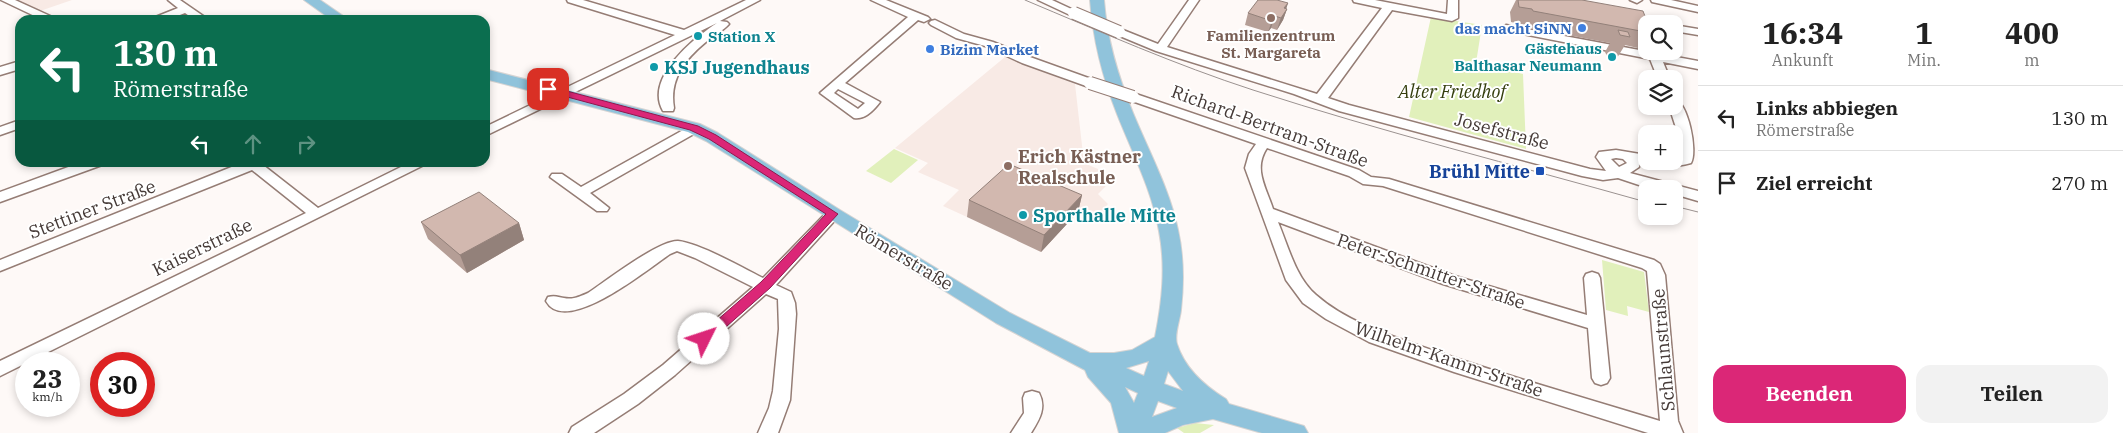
<!DOCTYPE html>
<html lang="de">
<meta charset="utf-8">
<style>
:root{--surface:#fff;--page:#f2f2f2;--text:#222;--muted:#767676;--line:#e0e0e0;--accent:#db2777}
body{margin:0;font-family:"IBM Plex Serif",serif;background:var(--page);color:var(--text);height:100vh;display:flex;flex-direction:column;font-size:19px;white-space:nowrap}
*{box-sizing:border-box;margin:0}
p{font-size:16px;color:var(--muted)}
.icon{flex:none;width:28px;height:28px;fill:none;stroke:currentColor;stroke-width:2;stroke-linecap:round;stroke-linejoin:round}
.map{position:relative;flex:1;overflow:hidden}
.details{display:flex;flex-direction:column;background:var(--surface);width:425px}
.details>*{flex:none}
.top-card{position:absolute;left:15px;top:15px;width:475px;height:152px;border-radius:15px;box-shadow:0 2px 8px #0003;background:#0b6e4f;color:#fff;overflow:hidden}
.tools{position:absolute;left:1638px;top:15px;display:grid;gap:10px}
.tools a{display:grid;place-items:center;width:45px;height:45px;border-radius:10px;background:var(--surface);box-shadow:0 2px 8px #0003;font-size:25px}
.speed{position:absolute;left:15px;top:352px;display:flex;gap:10px;font-size:25px;font-weight:700;text-align:center}
.speed>*{display:grid;place-content:center;width:65px;height:65px;border-radius:50%;background:var(--surface);box-shadow:0 2px 8px #0003;line-height:1}
.speed small{font-size:12px;font-weight:400}
.speed .limit{border:8px solid #d22;background:#fff;color:#111}
.pin{position:absolute;display:grid;place-items:center;width:42px;height:42px;color:#fff;margin:-21px;border-radius:10px;box-shadow:0 2px 8px #0006}
.me{position:absolute;width:55px;margin:-28px;rotate:49deg;stroke-linejoin:round;filter:drop-shadow(0 0 4px #0008)}
.turn{display:flex;align-items:center;gap:18px;height:105px;padding:0 15px;font-size:22px}
.turn .icon{width:65px;height:65px;stroke-width:2.5}
.turn b{display:block;font-size:35px;line-height:42px}
.lanes{display:flex;align-items:center;height:48px;padding:0 15px;background:#0003;justify-content:center;gap:25px;direction:ltr}
.lanes .off{opacity:.35}
.eta{display:flex;justify-content:space-evenly;align-items:center;height:85px;text-align:center}
.eta b{font-size:30px;font-weight:800;line-height:35px}
.primary-button{display:flex;gap:10px;margin-top:auto;padding:10px 15px}
.primary-button a{flex:1;height:58px;border-radius:15px;background:var(--accent);color:#fff;font-size:20px;font-weight:800;line-height:58px;text-align:center}
.primary-button a+a{background:var(--page);color:var(--text)}
ul{padding:0;list-style:none}
li{display:flex;align-items:center;gap:15px;height:65px;padding:0 15px;border-top:1px solid var(--line)}
li div{flex:1}
li b{display:block;font-size:19px}
li em{font-style:normal}
main{display:flex;flex:1;min-height:0}
.map>svg:first-child{display:block}
.built{fill:#f8eae5}
.green{fill:#e1f0bb}
.lines{fill:none;stroke-linecap:round;stroke-linejoin:round}
.minor-casing{stroke:#957d75;stroke-width:3}
.major-casing{stroke:#d6d4d3;stroke-width:2}
.minor{fill:#fff;fill-rule:evenodd}
.major{fill:#90c3db;fill-rule:evenodd}
.tram{stroke:#9b9290;stroke-width:1}
.minor-bridge-casing{stroke:#957d75;stroke-width:14;stroke-linecap:butt}
.minor-bridge{stroke:#fff;stroke-width:12}
.wall{fill:#b59e96}
.shaded-wall{fill:#93817a}
.building{fill:#d2b8af;stroke:#93817a}
.route{fill:#db2777;stroke:#8e194d}
.education-dot{fill:#8d6e63;stroke:#fff;stroke-width:2}
.shop-dot{fill:#3f7fe0;stroke:#fff;stroke-width:2}
.culture-dot{fill:#0f9aa8;stroke:#fff;stroke-width:2}
.transit-dot{fill:#1a4fb4;stroke:#fff;stroke-width:2}
.labels{text-anchor:middle;dominant-baseline:central;stroke-width:4;stroke-linejoin:round;paint-order:stroke}
.far-shop-label{font-size:15px;font-weight:bold;fill:#366cbe;stroke:#fff;text-anchor:end}
.far-education-label{font-size:15px;font-weight:bold;fill:#785e54;stroke:#fff}
.far-culture-label{font-size:15px;font-weight:bold;fill:#0d838f;stroke:#fff;text-anchor:start}
.culture-label{font-size:18px;font-weight:bold;fill:#0d838f;stroke:#fff;text-anchor:start}
.park-label{font-size:18px;font-style:italic;fill:#343e0d;stroke:#fff}
.street-label{font-size:18px;fill:#453a37;stroke:#fff}
.education-label{font-size:18px;font-weight:bold;fill:#785e54;stroke:#fff;text-anchor:start}
.transit-label{font-size:18px;font-weight:bold;fill:#164399;stroke:#fff;text-anchor:end}
</style>
<main>
<div class="map">
<svg width="1698" height="433" viewBox="0 0 1698 433">
<rect width="100%" height="100%" fill="#fef9f7"/>
<path class="built" d="M9,0H72L40,11Z
M1005,57L1075,84L1084,163L1098,169L1106,186L1098,194L1108,204L1102,210L1111,214L1103,223L1006,181L967,217L943,206L959,190L918,172L928,163L895,148Z"/>
<path class="green" d="M1431,17L1482,25L1476,63L1523,74L1526,149L1409,117Z
M894,149L918,160L891,183L866,171Z
M1602,260L1644,272L1649,312L1627,306L1628,316L1606,310Z
M1195,423L1214,425L1200,433H1184L1177,428Z"/>
<g class="lines">
<defs>
<path id="minor" d="M1,0H15L59,20H43Z
M168,0H180L209,20H195L185,13L167,20H151L153,18L178,8Z
M567,0H583L684,30L746,0H760L720,21L727,22L729,24C723,31 714,35 707,41C685,59 669,79 674,108L673,111H663C644,78 694,38 717,23L485,136V127L675,35L568,2Z
M871,0H886L928,17L930,19L924,22L918,20L845,83L880,102C874,110 865,120 854,118L820,93L908,17ZM838,89L865,103L858,109L834,93Z
M1038,0H1052L1080,13L1074,16L1070,15Z
M1189,0H1199L1167,47L1317,94L1382,8L1354,2L1353,0H1375L1447,14L1448,0H1458V18L1452,21L1392,10L1328,98L1349,105L1590,169L1606,171L1596,157L1599,152L1616,150L1646,155V161L1651,162H1640L1639,167L1630,173L1698,191V201L1674,194V189H1651L1618,178L1603,180L1582,176L1339,111L1294,94L1156,51L1115,34L1113,32L1115,30H1123L1158,44ZM1616,158L1623,159L1627,163L1619,167L1611,159Z
M1630,0H1642L1637,3Z
M1651,0H1671L1698,6V12L1652,2Z
M935,20L964,34L993,42L1030,57L1094,80L1096,83L1090,87L1086,86L1022,63L985,46L956,38L931,25L929,23L931,21Z
M1506,25L1698,61V69L1663,62L1670,79H1658L1650,59L1502,30L1500,28Z
M1674,25L1698,29V35L1674,31Z
M20,61V69L0,75V67Z
M1133,93L1359,170L1371,177L1389,179L1654,260L1660,264L1665,275L1678,421L1683,433H1648L1454,372L1369,342L1326,319L1303,303L1286,280L1245,168L1249,154L1256,144L1129,100L1127,97L1129,94ZM1267,148L1349,176L1363,184L1383,186L1642,268L1647,271L1660,421C1585,398 1509,377 1435,351C1395,337 1349,324 1316,295C1296,278 1288,246 1278,222L1443,284L1588,328L1592,378L1595,383L1601,385L1607,383L1610,378L1600,278L1598,274L1592,272L1586,274L1584,278L1587,315L1455,276L1273,209C1266,187 1253,169 1267,148Z
M1674,98C1688,102 1698,151 1691,163C1680,166 1662,170 1654,161H1674V158L1679,157V137L1669,106H1674Z
M20,120V128L0,135V127Z
M694,124L701,128L699,131L590,193L609,208L607,211H597L550,177L552,174H562L581,187Z
M82,162H104L102,165L0,202V192Z
M244,162H265L263,165L318,208L411,162H430L0,376V361L306,213L252,170L0,271V260Z
M833,209L838,211L840,214L838,217L776,285L791,292L795,303L796,314L790,400L778,433H758L769,408L773,391L779,329L778,299L766,294L675,375L638,404L594,433H569L572,427L624,394L663,365L753,287L695,258L677,251L670,254C649,268 566,337 546,301L548,297C555,295 558,297 564,298C573,300 581,296 588,293C606,281 659,240 678,241C699,243 743,268 763,278L828,211Z
M1032,391L1039,393C1047,408 1039,420 1031,433H1011L1024,413L1023,398L1025,393Z"/>
<path id="major" d="M304,0H320L349,20H332Z
M1090,0H1104C1107,40 1118,76 1133,113C1149,152 1170,190 1178,230C1184,257 1184,283 1181,310C1180,320 1174,335 1177,344C1185,369 1205,386 1226,399L1229,404L1304,426L1308,433H1262L1213,419L1183,425L1165,433H1119L1111,403L1088,377L1085,370L996,323L706,141L688,132L485,79V69L700,124L718,133L840,210L1010,313L1090,353H1114L1132,350L1155,337C1162,302 1166,267 1159,231C1152,190 1132,152 1117,114C1102,76 1093,40 1090,0ZM1149,361L1144,376L1126,368ZM1168,371L1183,391L1164,384ZM1125,387L1138,393L1134,403ZM1158,401L1177,408L1152,417Z"/>
</defs>
<use href="#minor" class="minor-casing"/>
<use href="#major" class="major-casing"/>
<use href="#minor" class="minor"/>
<use href="#major" class="major"/>
<path class="tram" d="M1025,0C1101,32 1176,65 1253,90C1383,132 1515,165 1646,202
M1674,206L1698,212"/>
<defs>
<path id="minor-bridge" d="M1074,13L1119,32
M1090,83L1133,97"/>
</defs>
<use href="#minor-bridge" class="minor-bridge-casing"/>
<use href="#minor-bridge" class="minor-bridge"/>
</g>
<path class="wall" d="M1516,0H1582L1646,24V42L1642,49L1625,45L1617,58L1607,56L1605,52L1610,43L1525,27L1524,25L1511,22L1510,12Z
M1288,3L1286,9H1287L1283,20L1277,30L1271,28L1268,32L1245,25L1248,13Z
M1082,195L1078,212L1041,252L967,217L969,200Z
M421,222L519,223L524,240L467,273L428,239Z"/>
<path class="shaded-wall" d="M1288,3L1285,12L1287,9L1283,20L1277,30L1284,8Z
M1275,16L1271,28L1268,32L1272,21Z
M1082,195L1078,212L1041,252L1044,235Z
M519,223L524,240L467,273L460,255Z"/>
<path class="building" d="M1258,0H1277L1288,3L1284,8L1287,9L1281,18L1275,16L1272,21L1248,13Z
M1518,0H1582L1643,11L1648,24H1646V32L1533,11L1532,9L1519,7Z
M1618,30L1628,32L1630,37L1620,35Z
M1009,164L1082,195L1044,235L969,200Z
M479,192L519,223L460,255L421,222Z"/>
<path class="route" d="M548,86L698,126L716,135L838,214L770,288L709,342H700L698,339L700,335L761,282L826,214L709,139L690,130L545,91L543,89Z"/>
<g class="education-dot">
<circle cx="1271" cy="18" r="5"/>
<circle cx="1008" cy="166" r="5"/>
</g>
<g class="shop-dot">
<circle cx="1582" cy="28" r="5"/>
<circle cx="930" cy="49" r="5"/>
</g>
<g class="culture-dot">
<circle cx="698" cy="36" r="5"/>
<circle cx="1612" cy="57" r="5"/>
<circle cx="654" cy="67" r="5"/>
<circle cx="1023" cy="215" r="5"/>
</g>
<rect class="transit-dot" x="1535" y="166" width="10" height="10" rx="2.5"/>
<g class="labels">
<g class="far-shop-label">
<text x="1572" y="28">das macht SiNN</text>
<text x="940" y="49" text-anchor="start">Bizim Market</text>
</g>
<g class="far-education-label">
<text x="1271" y="35">Familienzentrum<tspan x="1271" dy="17">St. Margareta</tspan></text>
</g>
<g class="far-culture-label">
<text x="708" y="36">Station X</text>
<text x="1602" y="48" text-anchor="end">Gästehaus<tspan x="1602" dy="17">Balthasar Neumann</tspan></text>
</g>
<g class="culture-label">
<text x="664" y="67">KSJ Jugendhaus</text>
<text x="1033" y="215">Sporthalle Mitte</text>
</g>
<g class="park-label">
<text x="1452" y="91">Alter Friedhof</text>
</g>
<g class="street-label">
<text transform="translate(1270 126) rotate(20)">Richard-Bertram-Straße</text>
<text transform="translate(1502 131) rotate(15)">Josefstraße</text>
<text transform="translate(92 209) rotate(-21)">Stettiner Straße</text>
<text transform="translate(202 247) rotate(-26)">Kaiserstraße</text>
<text transform="translate(904 257) rotate(31)">Römerstraße</text>
<text transform="translate(1431 271) rotate(19)">Peter-Schmitter-Straße</text>
<text transform="translate(1663 350) rotate(-95)">Schlaunstraße</text>
<text transform="translate(1449 359) rotate(19)">Wilhelm-Kamm-Straße</text>
</g>
<g class="education-label">
<text x="1018" y="156">Erich Kästner<tspan x="1018" dy="21">Realschule</tspan></text>
</g>
<g class="transit-label">
<text x="1530" y="171">Brühl Mitte</text>
</g>
</g>
</svg>
<div class="tools">
<a><svg class="icon" aria-label="search" viewBox="0 0 24 24"><circle cx="10" cy="10" r="6"/><path d="M15 15l6 6"/></svg></a>
<a><svg class="icon" aria-label="layers" viewBox="0 0 24 24"><path d="M12 4l9 5-9 5-9-5zM3 14l9 5 9-5"/></svg></a>
<a>+</a>
<a>−</a>
</div>
<div class="speed"><div>23<small>km/h</small></div><div class="limit">30</div></div>
<div class="pin" style="left:548px;top:89px;background:#d93025"><svg class="icon" aria-label="arrive" viewBox="0 0 24 24"><path d="M6 21V4h12l-3 4 3 4H6"/></svg></div>
<svg class="me" style="left:704px;top:339px" viewBox="-20 -20 40 40"><circle r="19" fill="#fff"/><path d="M0-13L10 11 0 6-10 11z" fill="#db2777"/></svg>
<div class="top-card">
<div class="turn"><svg class="icon" aria-label="left" viewBox="0 0 24 24"><path d="M17 20v-9H6M10 6l-5 5 5 5"/></svg><div><b>130 m</b>Römerstraße</div></div>
<div class="lanes"><svg class="icon" aria-label="left" viewBox="0 0 24 24"><path d="M17 20v-9H6M10 6l-5 5 5 5"/></svg><svg class="icon off" aria-label="ahead" viewBox="0 0 24 24"><path d="M12 20V5M6 11l6-6 6 6"/></svg><svg class="icon off" aria-label="right" viewBox="0 0 24 24"><path d="M7 20v-9h11M14 6l5 5-5 5"/></svg></div>
</div>
</div>
<section class="details">
<div class="eta">
<div><b>16:34</b><p>Ankunft</p></div>
<div><b>1</b><p>Min.</p></div>
<div><b>400</b><p>m</p></div>
</div>
<ul>
<li><svg class="icon" aria-label="left" viewBox="0 0 24 24"><path d="M17 20v-9H6M10 6l-5 5 5 5"/></svg><div><b>Links abbiegen</b><p>Römerstraße</p></div><em>130 m</em></li>
<li><svg class="icon" aria-label="arrive" viewBox="0 0 24 24"><path d="M6 21V4h12l-3 4 3 4H6"/></svg><div><b>Ziel erreicht</b></div><em>270 m</em></li>
</ul>
<div class="primary-button"><a>Beenden</a><a>Teilen</a></div>
</section>
</main>
